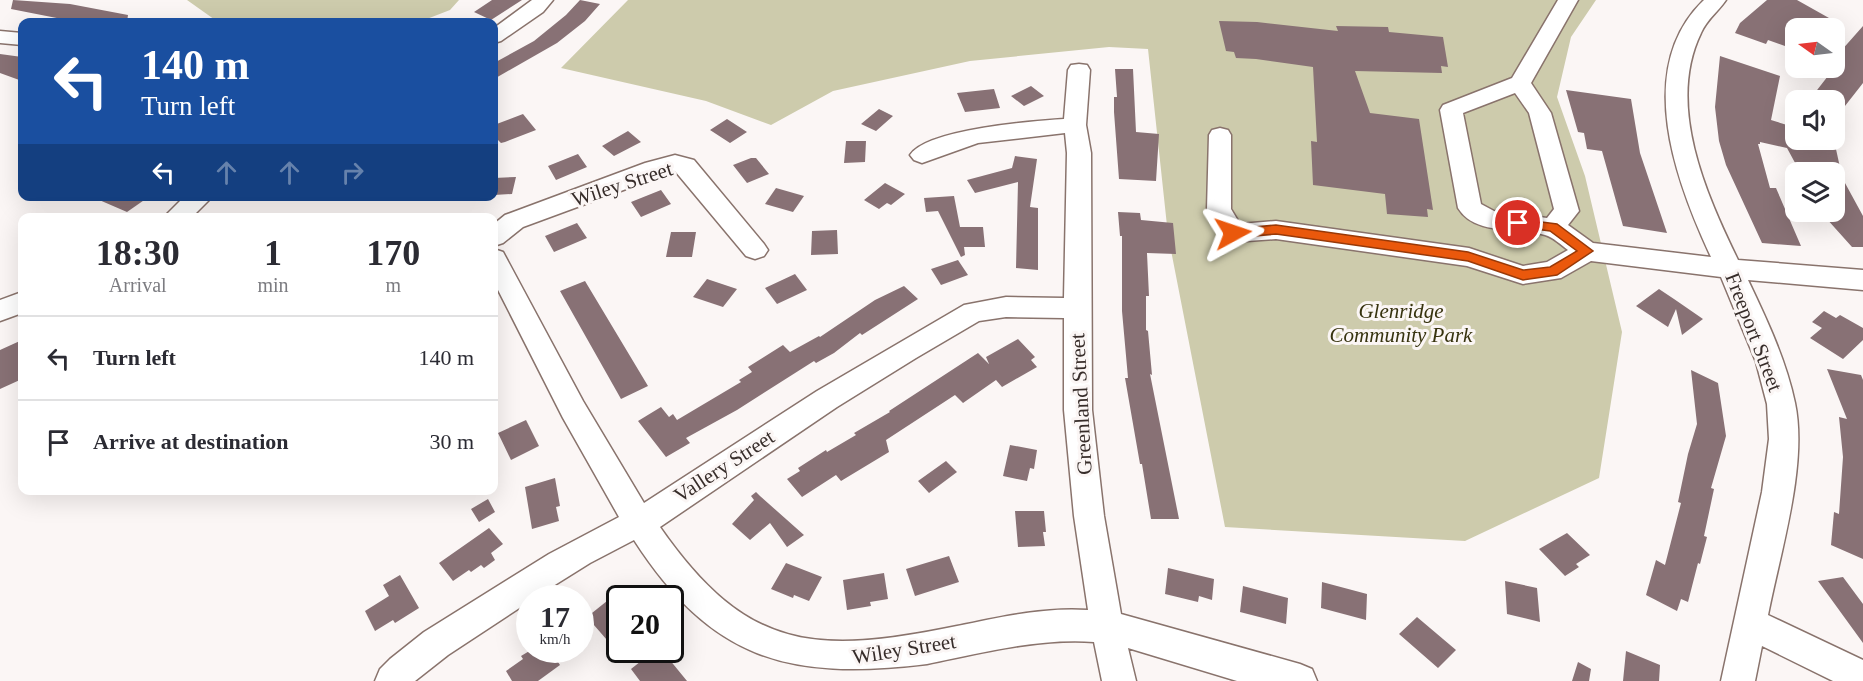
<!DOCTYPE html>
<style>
:root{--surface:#fff;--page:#f7f7f7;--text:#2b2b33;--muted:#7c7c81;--line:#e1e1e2}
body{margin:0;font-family:Georgia,serif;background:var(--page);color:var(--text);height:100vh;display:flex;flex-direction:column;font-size:22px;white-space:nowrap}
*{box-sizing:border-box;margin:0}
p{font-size:20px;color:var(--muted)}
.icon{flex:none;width:33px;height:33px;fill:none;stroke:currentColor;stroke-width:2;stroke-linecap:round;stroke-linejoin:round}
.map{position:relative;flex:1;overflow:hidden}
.drawer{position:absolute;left:18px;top:213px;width:480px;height:282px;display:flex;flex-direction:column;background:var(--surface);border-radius:12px;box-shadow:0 6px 24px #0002}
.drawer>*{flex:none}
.guide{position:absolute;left:18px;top:18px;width:480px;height:183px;border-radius:12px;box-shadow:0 6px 24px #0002;background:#1a4fa0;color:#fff;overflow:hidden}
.needle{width:39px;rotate:284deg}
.buttons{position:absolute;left:1785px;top:18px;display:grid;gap:12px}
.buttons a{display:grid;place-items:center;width:60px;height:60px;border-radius:12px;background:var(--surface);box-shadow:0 6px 24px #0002;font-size:30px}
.speed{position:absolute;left:516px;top:585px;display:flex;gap:12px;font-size:30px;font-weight:700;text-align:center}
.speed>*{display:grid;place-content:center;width:78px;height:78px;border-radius:50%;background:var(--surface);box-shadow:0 6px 24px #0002;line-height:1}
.speed small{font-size:15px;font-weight:400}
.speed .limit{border:3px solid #111;border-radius:9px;background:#fff;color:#111}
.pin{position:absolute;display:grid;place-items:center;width:51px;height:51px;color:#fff;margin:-26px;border:3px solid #fff;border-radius:50%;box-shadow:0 2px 6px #0007}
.me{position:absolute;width:66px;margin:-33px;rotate:85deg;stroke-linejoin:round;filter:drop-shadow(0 0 4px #0008)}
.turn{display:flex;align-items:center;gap:21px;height:126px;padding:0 24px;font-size:27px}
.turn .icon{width:78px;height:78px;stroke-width:2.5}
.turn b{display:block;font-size:42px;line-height:51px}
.lanes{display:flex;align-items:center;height:57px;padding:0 24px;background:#0003;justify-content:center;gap:30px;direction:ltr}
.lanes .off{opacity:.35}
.eta{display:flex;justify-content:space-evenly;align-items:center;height:102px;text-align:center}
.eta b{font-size:36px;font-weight:800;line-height:42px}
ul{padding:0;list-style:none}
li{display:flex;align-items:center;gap:18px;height:84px;padding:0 24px;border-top:2px solid var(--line)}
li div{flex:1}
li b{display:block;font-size:22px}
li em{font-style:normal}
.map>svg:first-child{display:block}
.green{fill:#cdcbac}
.building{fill:#887175}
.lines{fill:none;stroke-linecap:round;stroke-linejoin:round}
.minor-casing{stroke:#89736c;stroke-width:3}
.minor{fill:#fff;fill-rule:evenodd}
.route{fill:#ea580c;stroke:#983908;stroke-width:1.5}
.labels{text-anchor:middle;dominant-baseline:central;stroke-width:6;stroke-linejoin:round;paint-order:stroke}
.street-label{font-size:21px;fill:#372d2a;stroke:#fbf6f5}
.park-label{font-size:21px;font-style:italic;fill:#37330f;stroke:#fbf6f5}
</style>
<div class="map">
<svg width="1863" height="681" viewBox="0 0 1863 681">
<rect width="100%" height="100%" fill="#fbf6f5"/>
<path class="green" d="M187,0H459L450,10L419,22H218Z
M628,0H1596L1571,37L1557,97L1585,176L1622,332L1599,478L1465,541L1225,527L1168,235L1148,49L1109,47L970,61L833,91L771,125L706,101L561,68Z"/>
<path class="building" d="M13,0L70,4L128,15L127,22H77L11,9Z
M492,0H522L491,20L474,12Z
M580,0L600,4L585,21L557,43L494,79V63L534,41L566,15Z
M1767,0H1797L1829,18L1820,28L1796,22V50L1768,40L1766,44L1735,33L1740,23Z
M1219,21L1257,22L1338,31L1336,26L1388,27L1389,32L1443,37L1448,67L1441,66L1442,73L1355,71L1370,113L1419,119L1433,210L1427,209L1428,217L1387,214L1385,194L1313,185L1311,141L1317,142L1313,67L1256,59L1236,58L1234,52L1226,51Z
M1863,26V83L1834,120V100L1814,94L1845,54L1840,52Z
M0,54L22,57V81L0,73Z
M1720,56L1780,76L1771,120L1787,125V140H1834L1841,172H1839L1863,216V247H1852L1826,218L1843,217L1834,208V172H1800L1787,148L1760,142V144H1758L1770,188H1776L1801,246L1762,243L1726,165L1719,141L1715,107Z
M1115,69H1133L1136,132L1159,134L1156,181L1119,179L1114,112V97H1117Z
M1031,86L1044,96L1024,106L1011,96Z
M994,89L1000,108L965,112L957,93Z
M1566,90L1631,99L1640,153L1667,233L1623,226L1602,151L1587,149L1584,133L1578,132Z
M879,109L893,116L876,131L861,124Z
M523,114L536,130L505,142L501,143L498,140L494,141V125Z
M727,119L747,132L730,143L710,130Z
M628,131L641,142L614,156L602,146Z
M846,141H866L865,162L844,163Z
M578,154L587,167L556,180L548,166Z
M1015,156L1037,159L1030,207L1038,208V270L1016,268L1018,182L975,193L967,180L1012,168Z
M751,158H756L769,174L747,183L733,165Z
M516,177L512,194L494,195V178Z
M885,183L905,194L891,205L887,203L879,209L864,200Z
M776,188L804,196L793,212L765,204Z
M661,190L671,204L641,217L631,202Z
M90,196H150L127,212Z
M954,196L960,227H983L985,247H964L965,255L961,257L938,211L926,212L924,198Z
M1118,212L1140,213L1141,220L1173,223L1176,254L1147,253L1149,296H1146V330L1148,331L1152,375L1150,374L1179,519H1151L1142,464H1140L1125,378H1128L1122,311V236H1120Z
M577,223L587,238L554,252L545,236Z
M837,230L838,254L811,255L812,231Z
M671,232H696L692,257H666Z
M958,260L968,275L941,285L931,269Z
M795,274L807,290L777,304L765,288Z
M707,279L737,289L723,307L693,297Z
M585,281L648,386L621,399L560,291Z
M904,286L918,299L862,335L860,333L834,353L816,363L814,361L737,410L686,438L690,443L666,457L638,421L661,407L669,417L673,414L677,420L741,382L739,380L752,372L748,367L783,345L790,352L819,336L820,337L875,300Z
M1659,289L1674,299L1703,319L1682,335L1676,309L1668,327L1636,306Z
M1824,311L1836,318L1840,315L1863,328V340L1843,359L1810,338L1822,328L1812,322Z
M1018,339L1035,357L1031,360L1037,367L1002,387L996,380L963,403L955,395L886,440L889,452L841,481L836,475L802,497L787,479L800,471L798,468L826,450L827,452L856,435L854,433L890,412L889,411L978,353L989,364L986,357Z
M22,340V379L0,389V350Z
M1827,369L1861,375L1863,380V559L1831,545L1834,512L1839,514L1843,457L1839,417L1847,419Z
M1691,370L1718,383L1726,436L1711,488L1714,489L1704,536L1707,537L1700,564L1698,563L1688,602L1681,599L1677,611L1646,595L1656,560L1665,565L1681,503L1678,502L1688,454L1697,424Z
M526,420L539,446L511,460L498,433Z
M1010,445L1037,450L1034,469L1030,468L1027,481L1003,476Z
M946,461L957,472L929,493L918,481Z
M555,478L560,506L556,507L559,521L532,529L525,487Z
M756,492L760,496L804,535L787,547L770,523L750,540L732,524L754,500L751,496Z
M488,499L495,512L479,522L471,509Z
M1015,511H1044L1046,532H1043L1045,546L1018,547Z
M489,528L503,544L491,553L495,560L484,568L481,565L471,572L469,570L453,581L439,563Z
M1567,533L1590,555L1576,564L1579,567L1565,576L1539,549Z
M949,556L959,582L915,596L906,569Z
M786,563L822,577L809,601L794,595L793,598L771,589Z
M1168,568L1214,579L1212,600L1199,596L1198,602L1165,594Z
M884,573L888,599L870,602L871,606L847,610L843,580Z
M400,575L419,608L395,623L393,620L375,631L365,611L389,596L383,585Z
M1843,577L1863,604V643L1818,581Z
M1505,581L1537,588L1540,622L1507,614Z
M1322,582L1367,594L1366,620L1321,608Z
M1243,586L1288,598L1286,624L1240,612Z
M612,597L620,605V655L587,617Z
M1417,617L1456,650L1438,668L1399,634Z
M531,650H550L560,665L538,681H512L506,671L523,659L521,656Z
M655,650L666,662L669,659L687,681H640L631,669Z
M1626,651L1660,665L1659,681H1623Z
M1578,662L1591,669L1589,681H1572Z"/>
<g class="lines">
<defs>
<path id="minor" d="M532,0H553L543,12L501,41L494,43V28Z
M1558,0H1578L1531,83L1551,113L1579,211L1568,225L1593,243L1711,257C1676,182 1633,68 1704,0H1726C1718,12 1707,19 1701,33C1666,105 1706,194 1738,260L1863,270V290L1748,280C1767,320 1786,360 1795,403C1808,465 1780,553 1768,615L1863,660V681H1833L1762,646L1755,681H1721L1762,492L1769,439L1767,404L1756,362L1721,277L1591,261L1561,278L1523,284L1467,266L1276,239L1233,242L1224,239L1207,209L1209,135L1212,130L1220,128L1228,130L1231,135V209L1240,224L1276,221L1469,248L1523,266L1547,262L1568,250C1561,245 1553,237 1545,235C1518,227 1475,236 1458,208L1440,110L1443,105L1512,78ZM1515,93L1529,113L1554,209L1547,218L1494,211L1481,204L1463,113Z
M0,31L22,33V45L0,43Z
M1079,64L1087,65L1090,70L1086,125L1091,153L1092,410L1104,516L1121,614L1300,664L1312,669L1317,681H1237L1128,648L1136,681H1102L1094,642C1037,638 982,653 927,664C787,681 711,659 634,540L590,563L534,598H530V601L448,655L415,681H375L380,669L390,659L424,632L549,554L619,517L563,418L494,282V249L503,252L583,401L644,503L817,391L964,305L1006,297L1064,298L1067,153L1065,133L978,143L922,163L914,160L910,155C927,129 1034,121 1064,119L1068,70L1071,65ZM1006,317L1064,318V410L1074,516L1088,610C1044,607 1000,617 957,626C815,655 747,652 660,527L837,407L916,358L979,321Z
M675,155L694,160L764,244L768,250L764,256L755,259L746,256L675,171L523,227L503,243L494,246V224L505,215L645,163Z
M185,196H213L191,218H163Z
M22,292V313L0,321V300Z"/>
</defs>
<use href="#minor" class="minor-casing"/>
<use href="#minor" class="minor"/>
</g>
<path class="route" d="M1518,219L1557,224L1593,251L1557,275L1523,280L1468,261L1276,234L1233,238L1227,233L1233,229L1276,225L1468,252L1523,270L1550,267L1577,251L1550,231L1513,226L1512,223Z"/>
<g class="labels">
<g class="street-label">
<text transform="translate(622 184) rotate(-18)">Wiley Street</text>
<text transform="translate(1754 332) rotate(69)">Freeport Street</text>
<text transform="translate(1081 404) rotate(-93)">Greenland Street</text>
<text transform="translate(724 466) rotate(-33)">Vallery Street</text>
<text transform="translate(904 649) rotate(-9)">Wiley Street</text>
</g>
<g class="park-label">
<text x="1401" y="311">Glenridge<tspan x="1401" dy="24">Community Park</tspan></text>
</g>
</g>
</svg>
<div class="buttons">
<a><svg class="needle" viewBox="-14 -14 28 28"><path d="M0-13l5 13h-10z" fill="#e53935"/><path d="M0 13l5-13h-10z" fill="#7c7c81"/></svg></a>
<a><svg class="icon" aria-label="sound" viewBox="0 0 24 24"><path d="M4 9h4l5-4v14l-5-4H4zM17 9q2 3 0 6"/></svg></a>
<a><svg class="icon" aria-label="layers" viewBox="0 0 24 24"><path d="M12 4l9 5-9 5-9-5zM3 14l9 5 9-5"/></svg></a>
</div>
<div class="speed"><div>17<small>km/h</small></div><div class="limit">20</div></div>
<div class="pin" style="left:1518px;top:223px;background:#d93025"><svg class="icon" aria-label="arrive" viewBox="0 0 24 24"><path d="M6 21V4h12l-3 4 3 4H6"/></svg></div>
<svg class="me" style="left:1233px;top:233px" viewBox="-20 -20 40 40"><path d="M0-17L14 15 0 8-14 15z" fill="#ea580c" stroke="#fff" stroke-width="4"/></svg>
<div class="guide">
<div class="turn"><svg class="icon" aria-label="left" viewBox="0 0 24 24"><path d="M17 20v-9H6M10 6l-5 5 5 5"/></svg><div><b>140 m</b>Turn left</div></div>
<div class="lanes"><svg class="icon" aria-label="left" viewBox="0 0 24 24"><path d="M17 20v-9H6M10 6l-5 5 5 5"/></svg><svg class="icon off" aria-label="ahead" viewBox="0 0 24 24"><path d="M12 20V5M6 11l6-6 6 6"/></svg><svg class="icon off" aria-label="ahead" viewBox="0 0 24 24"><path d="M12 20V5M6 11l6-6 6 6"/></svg><svg class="icon off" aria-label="right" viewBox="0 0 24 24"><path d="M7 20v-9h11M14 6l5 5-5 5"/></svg></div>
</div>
<section class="drawer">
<div class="eta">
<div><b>18:30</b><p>Arrival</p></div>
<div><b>1</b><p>min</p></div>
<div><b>170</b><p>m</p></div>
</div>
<ul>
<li><svg class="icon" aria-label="left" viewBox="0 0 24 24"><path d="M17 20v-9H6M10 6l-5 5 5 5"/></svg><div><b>Turn left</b></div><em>140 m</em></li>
<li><svg class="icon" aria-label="arrive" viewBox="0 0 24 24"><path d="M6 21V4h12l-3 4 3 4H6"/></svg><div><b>Arrive at destination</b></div><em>30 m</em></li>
</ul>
</section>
</div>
